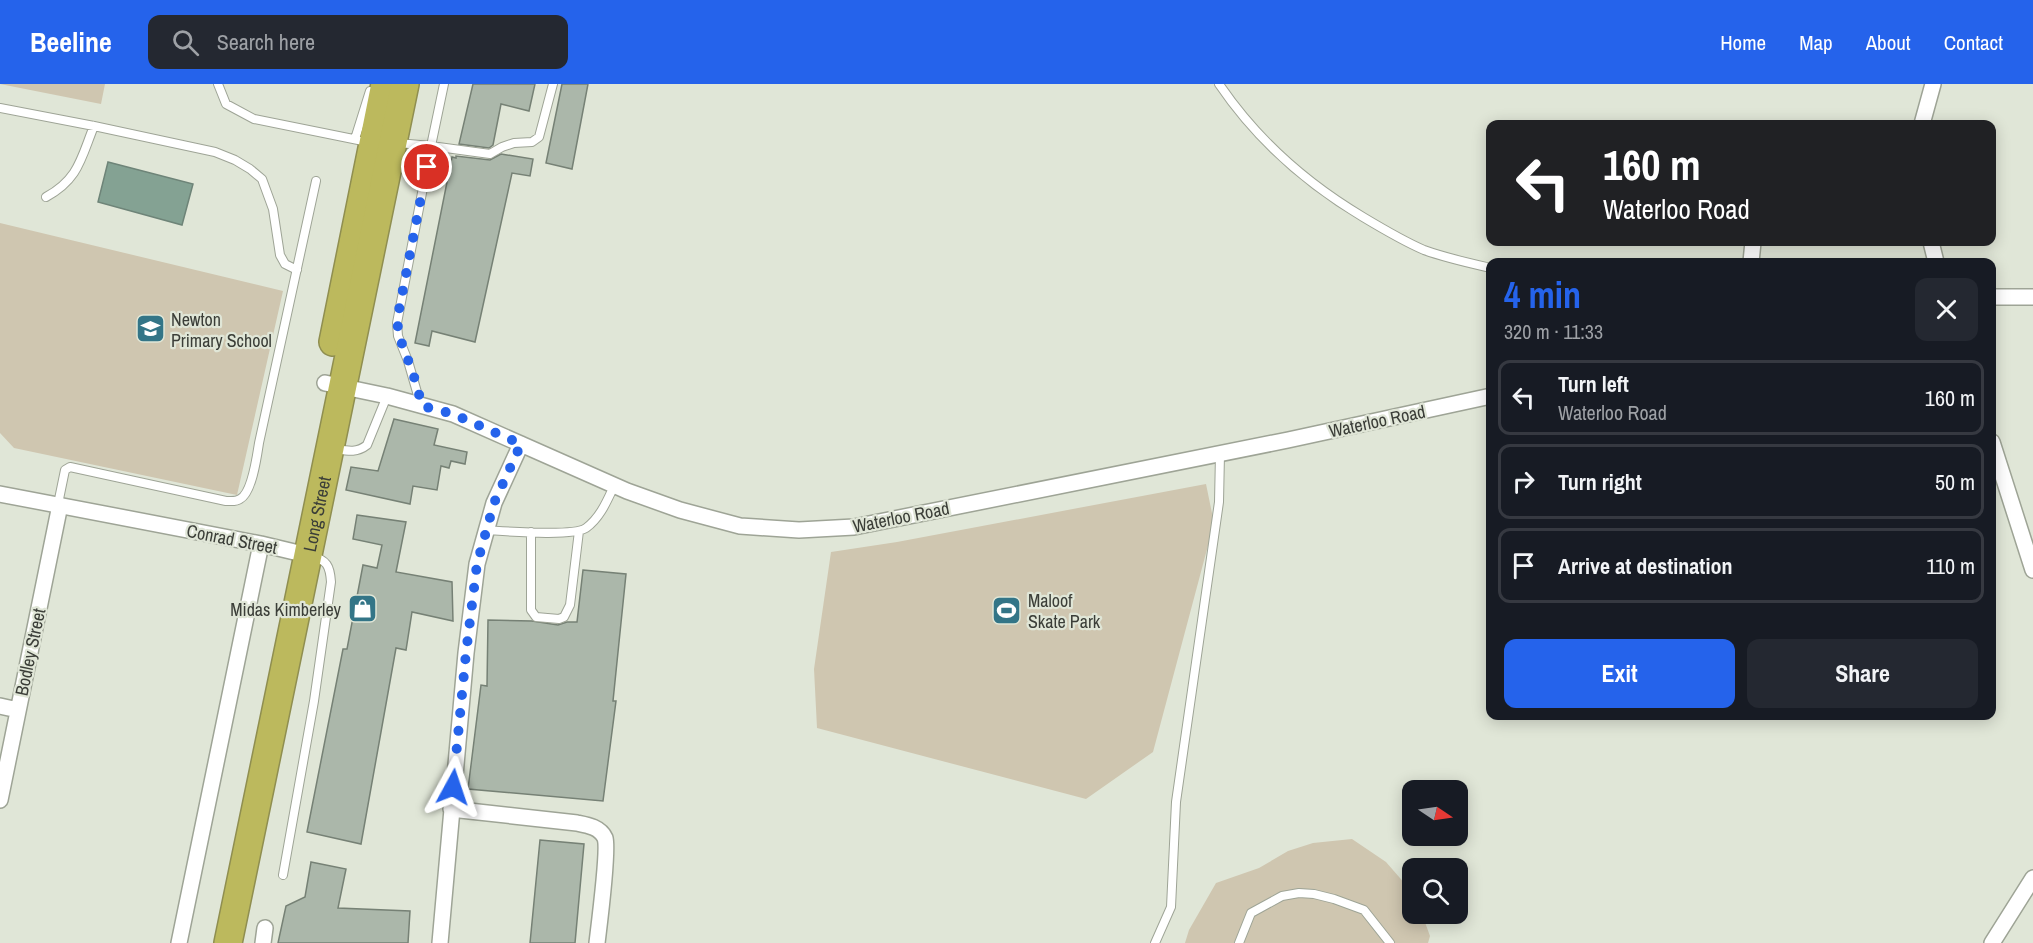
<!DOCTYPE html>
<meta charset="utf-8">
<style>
:root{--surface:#171b24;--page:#242831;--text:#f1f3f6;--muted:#9ea1a6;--line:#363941;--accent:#2563eb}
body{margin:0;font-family:"Archivo Narrow",sans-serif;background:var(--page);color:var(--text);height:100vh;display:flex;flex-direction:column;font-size:22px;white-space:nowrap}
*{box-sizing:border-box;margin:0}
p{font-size:20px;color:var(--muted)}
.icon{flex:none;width:33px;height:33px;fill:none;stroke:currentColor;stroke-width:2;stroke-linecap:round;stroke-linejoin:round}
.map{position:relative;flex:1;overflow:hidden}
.details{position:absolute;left:1486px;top:174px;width:510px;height:462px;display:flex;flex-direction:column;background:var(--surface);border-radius:12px;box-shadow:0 3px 15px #0003}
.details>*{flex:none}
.top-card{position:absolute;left:1486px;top:36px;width:510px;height:126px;border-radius:12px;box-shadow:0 3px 15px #0003;background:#202124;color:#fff;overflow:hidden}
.needle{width:39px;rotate:103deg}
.controls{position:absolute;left:1402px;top:696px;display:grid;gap:12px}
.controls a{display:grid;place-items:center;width:66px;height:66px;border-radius:12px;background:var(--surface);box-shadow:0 3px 15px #0003;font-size:30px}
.pin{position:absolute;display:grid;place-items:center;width:51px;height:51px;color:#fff;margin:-26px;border:3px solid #fff;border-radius:50%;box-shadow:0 2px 6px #0007}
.me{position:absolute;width:66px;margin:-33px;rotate:5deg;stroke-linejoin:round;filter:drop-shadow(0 0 4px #0008)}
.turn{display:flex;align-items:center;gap:21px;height:126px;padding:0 18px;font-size:27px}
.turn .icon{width:78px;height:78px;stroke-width:2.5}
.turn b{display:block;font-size:42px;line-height:51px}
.round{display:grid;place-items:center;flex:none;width:63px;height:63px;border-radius:12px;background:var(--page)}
.summary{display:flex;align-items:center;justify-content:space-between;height:102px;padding:0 18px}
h1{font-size:36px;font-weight:700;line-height:45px;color:var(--accent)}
.primary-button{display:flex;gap:12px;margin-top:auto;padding:12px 18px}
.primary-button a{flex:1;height:69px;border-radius:12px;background:var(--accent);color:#fff;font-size:24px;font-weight:700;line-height:69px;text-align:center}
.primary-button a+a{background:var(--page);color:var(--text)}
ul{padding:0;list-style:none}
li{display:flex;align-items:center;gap:18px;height:75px;margin:0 12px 9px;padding:0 6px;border:3px solid var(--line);border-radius:12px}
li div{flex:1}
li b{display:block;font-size:22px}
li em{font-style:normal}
header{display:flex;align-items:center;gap:36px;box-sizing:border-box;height:84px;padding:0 30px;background:var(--accent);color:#fff}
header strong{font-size:28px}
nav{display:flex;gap:33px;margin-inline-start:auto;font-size:21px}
.search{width:420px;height:54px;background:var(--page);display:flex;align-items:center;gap:15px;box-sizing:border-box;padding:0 21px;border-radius:12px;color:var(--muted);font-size:22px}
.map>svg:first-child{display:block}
.green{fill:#cfc6b0}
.water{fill:#84a293;stroke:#6e8478;stroke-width:1.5}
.building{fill:#abb7aa;stroke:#768175;stroke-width:1.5}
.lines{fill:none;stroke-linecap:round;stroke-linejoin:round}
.lane-casing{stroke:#9ea496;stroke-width:10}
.street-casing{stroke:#9ea496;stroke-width:18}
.highway-casing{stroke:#8f8e50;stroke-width:30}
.lane{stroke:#fff;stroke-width:8}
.street{stroke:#fff;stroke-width:15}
.highway{stroke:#bcb95d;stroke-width:27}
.route{stroke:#2563eb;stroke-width:10;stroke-dasharray:0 18}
.labels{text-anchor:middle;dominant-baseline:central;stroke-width:4.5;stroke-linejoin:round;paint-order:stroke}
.poi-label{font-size:18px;fill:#3b3e38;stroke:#e0e6d7;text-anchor:start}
.street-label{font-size:18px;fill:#3b3e38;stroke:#e0e6d7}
</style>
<header>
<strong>Beeline</strong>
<div class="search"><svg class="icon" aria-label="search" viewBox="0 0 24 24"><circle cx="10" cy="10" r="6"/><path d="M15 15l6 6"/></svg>Search here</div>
<nav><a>Home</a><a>Map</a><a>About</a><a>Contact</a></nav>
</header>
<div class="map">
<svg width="2033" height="859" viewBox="0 0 2033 859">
<rect width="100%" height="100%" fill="#e0e6d7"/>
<path class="green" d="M0,0H105L101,20Z
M0,139L283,207L237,411L14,364L0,349Z
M1206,400L1214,439L1153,668L1086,715L817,644L814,585L831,468L897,458Z
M1352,755L1386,778L1413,809V830H1422L1430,852L1428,859H1185L1189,846L1216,799L1259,784L1288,767L1313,759Z"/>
<path class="water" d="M108,78L193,100L182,141L98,118Z"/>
<path class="building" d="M473,0H535L529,27L501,20L493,61L489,64L459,60Z
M562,0H588L572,85L546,79Z
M501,70L533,75L530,92L512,89L475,258L432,247L429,262L415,259L452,73L456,74V72L490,76Z
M394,335L438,345L434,361L467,368L465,380L451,377L449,384L441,382L437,406L413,402L410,420L346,406L351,383L378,387Z
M357,431L406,438L396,488L452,498L453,537L412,528L406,566L396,564L361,760L307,748L343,565H347L363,481L377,484L382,461L353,455Z
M583,486L626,490L613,617H616L603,717L468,705L481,601L487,602L488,536L532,537L558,541L567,538H577Z
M540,756L584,760L575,859H530Z
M311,778L346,785L338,824L410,827L408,859H278L286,822L305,813Z"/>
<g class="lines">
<defs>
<path id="lane" d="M218,0L226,20L254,35L368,58
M444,0L431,62L490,70L502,63L514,59L532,58L539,53L553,0
M1219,0C1257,56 1306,99 1363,133C1383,145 1403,157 1424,166C1446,174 1469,179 1491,184
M0,24L94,42L215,68L235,76L250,85L262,95L273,125L280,171L285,180L297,186
M355,55L370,7
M398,59L431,62L397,239L398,252L408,277L421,322
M46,113C79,95 81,74 94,42
M336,365C348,367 357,369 367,361L387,312
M58,420L65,386L70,383L226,417C231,417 236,418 240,415C252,409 257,372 259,359L316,97
M485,446C504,447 573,453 586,444C600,434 607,417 614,402
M531,448V526L536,533L559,535L564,533L570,521L579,447
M283,791L314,617L331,498C330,482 327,476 311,472
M1155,859L1171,823L1176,718L1219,418L1220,370
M1239,859L1251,829L1282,812L1299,809L1314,810L1334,815L1364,826L1390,859"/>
<path id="street" d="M1922,40L1933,0
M1931,158L1936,178
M1751,178L1753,158
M1992,213H2033
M325,299L387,312L453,330L627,407L680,426L740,442L799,446L854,443L1288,356L1491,312
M1992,358L2033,486
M0,410L261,460L307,471
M0,622L18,626
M0,716L60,421
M451,725L577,739C587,741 600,743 605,754C609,765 599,842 597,859
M179,859L261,460
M263,859L265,844
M440,859L466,569L477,480L494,419L521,360
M1992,859L2033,794"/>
<g id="highway">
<path d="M333,258L385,0"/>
<path id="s1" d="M228,859L405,0"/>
</g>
</defs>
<use href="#lane" class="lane-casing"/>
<use href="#street" class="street-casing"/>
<use href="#highway" class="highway-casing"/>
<use href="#lane" class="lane"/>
<use href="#street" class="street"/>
<use href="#highway" class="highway"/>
</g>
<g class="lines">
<path class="route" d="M427,83L398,231C396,249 402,259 408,276C414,291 418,306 422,322L453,330L521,360L494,419L477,480L466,569L453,703"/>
</g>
<defs>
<symbol id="school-square" viewBox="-11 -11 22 22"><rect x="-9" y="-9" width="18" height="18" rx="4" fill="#337587" stroke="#e0e6d7"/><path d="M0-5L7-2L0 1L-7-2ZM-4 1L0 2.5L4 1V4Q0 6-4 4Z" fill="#fff"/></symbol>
<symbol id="shop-square" viewBox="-11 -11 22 22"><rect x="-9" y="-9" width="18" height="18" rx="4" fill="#337587" stroke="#e0e6d7"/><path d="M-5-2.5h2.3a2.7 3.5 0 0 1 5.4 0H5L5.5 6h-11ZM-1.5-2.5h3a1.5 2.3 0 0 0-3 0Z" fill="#fff"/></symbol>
<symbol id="stadium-square" viewBox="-11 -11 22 22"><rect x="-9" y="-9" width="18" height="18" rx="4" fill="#337587" stroke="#e0e6d7"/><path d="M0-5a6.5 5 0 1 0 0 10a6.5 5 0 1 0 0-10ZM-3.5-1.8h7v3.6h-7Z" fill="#fff"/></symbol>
</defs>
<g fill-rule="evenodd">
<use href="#school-square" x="134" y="228" width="33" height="33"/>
<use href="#shop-square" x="346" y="508" width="33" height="33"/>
<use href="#stadium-square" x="990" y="510" width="33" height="33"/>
</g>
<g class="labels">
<g class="poi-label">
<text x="171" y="235">Newton<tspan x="171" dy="21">Primary School</tspan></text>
<text x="1028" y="516">Maloof<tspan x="1028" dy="21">Skate Park</tspan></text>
<text x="341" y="525" text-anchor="end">Midas Kimberley</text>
</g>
<g class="street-label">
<text transform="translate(1377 337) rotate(-12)">Waterloo Road</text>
<text stroke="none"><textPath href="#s1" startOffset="438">Long Street</textPath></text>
<text transform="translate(901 433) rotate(-11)">Waterloo Road</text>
<text transform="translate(232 455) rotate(11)">Conrad Street</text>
<text transform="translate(30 568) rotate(-78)">Bodley Street</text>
</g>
</g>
</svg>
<div class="controls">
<a><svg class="needle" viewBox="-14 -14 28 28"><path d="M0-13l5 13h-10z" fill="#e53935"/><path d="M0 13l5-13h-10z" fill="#9ea1a6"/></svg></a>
<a><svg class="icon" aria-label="search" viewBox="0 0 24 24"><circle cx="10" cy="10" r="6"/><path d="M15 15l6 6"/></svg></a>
</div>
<div class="pin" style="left:427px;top:83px;background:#d93025"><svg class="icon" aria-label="arrive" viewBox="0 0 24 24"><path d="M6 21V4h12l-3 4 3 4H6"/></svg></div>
<svg class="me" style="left:453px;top:703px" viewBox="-20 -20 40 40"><path d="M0-17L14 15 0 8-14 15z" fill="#2563eb" stroke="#fff" stroke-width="4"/></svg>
<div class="top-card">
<div class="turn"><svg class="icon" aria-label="left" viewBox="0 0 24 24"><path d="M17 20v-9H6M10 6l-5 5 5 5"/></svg><div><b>160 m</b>Waterloo Road</div></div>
</div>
<section class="details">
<div class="summary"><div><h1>4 min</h1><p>320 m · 11:33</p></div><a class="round"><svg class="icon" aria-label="close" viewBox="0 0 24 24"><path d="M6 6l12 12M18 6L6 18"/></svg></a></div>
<ul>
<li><svg class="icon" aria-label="left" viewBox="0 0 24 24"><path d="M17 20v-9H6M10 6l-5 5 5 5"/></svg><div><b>Turn left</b><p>Waterloo Road</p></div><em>160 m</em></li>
<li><svg class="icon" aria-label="right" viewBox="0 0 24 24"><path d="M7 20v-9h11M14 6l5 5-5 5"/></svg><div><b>Turn right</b></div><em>50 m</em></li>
<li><svg class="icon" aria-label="arrive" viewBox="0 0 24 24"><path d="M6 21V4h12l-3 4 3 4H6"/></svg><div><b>Arrive at destination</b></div><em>110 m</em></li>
</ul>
<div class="primary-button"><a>Exit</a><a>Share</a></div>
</section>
</div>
